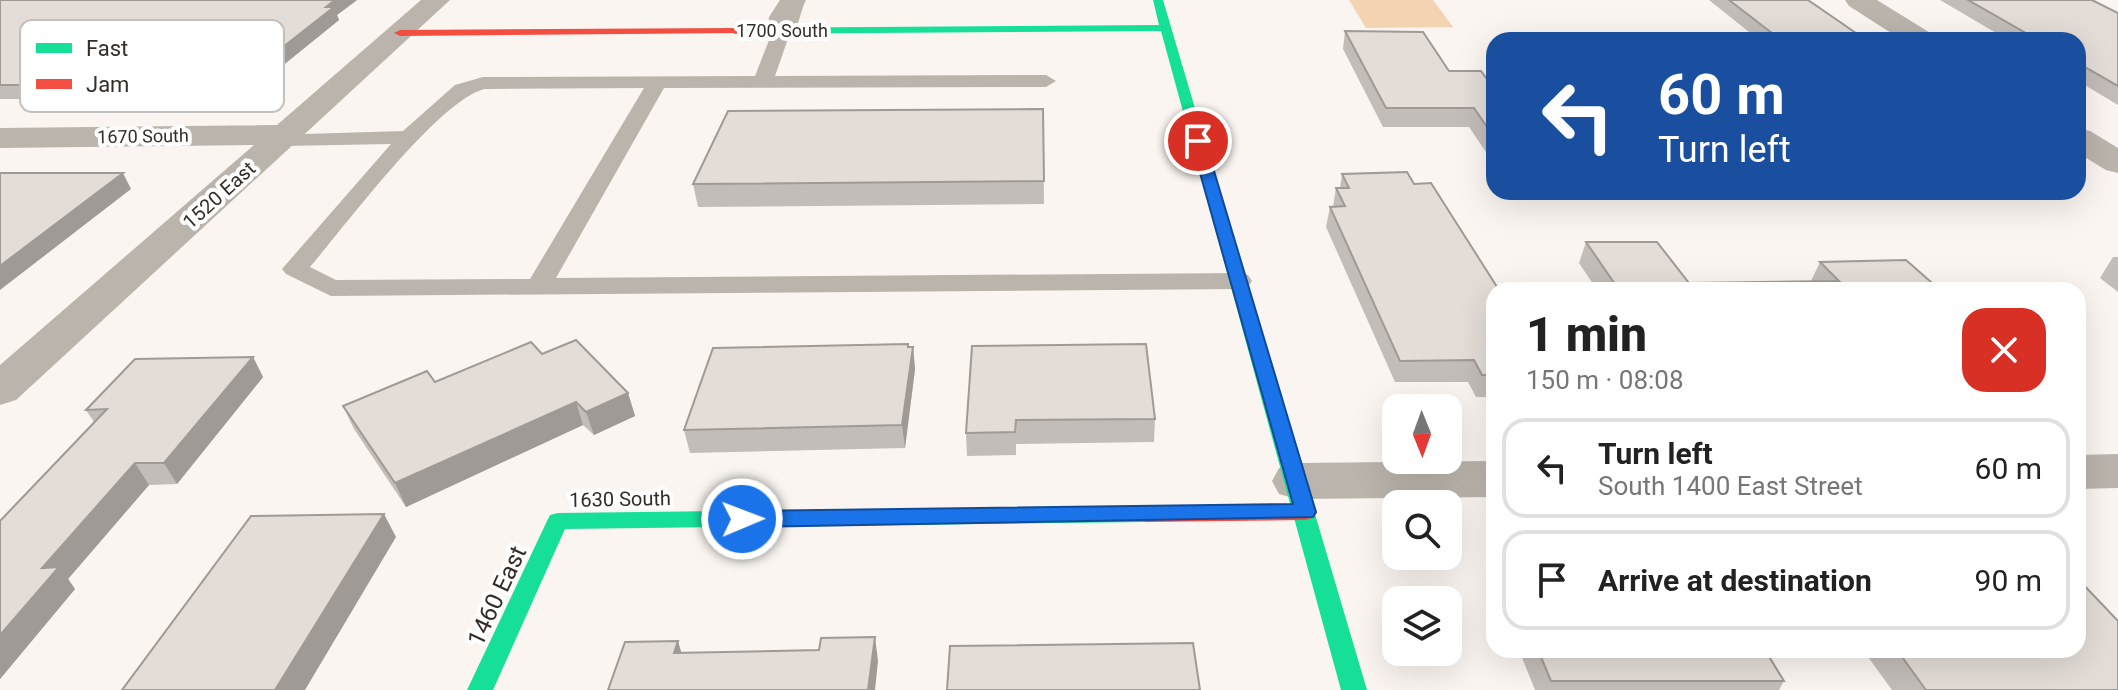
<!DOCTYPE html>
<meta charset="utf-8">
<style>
:root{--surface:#fff;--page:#f6f6f6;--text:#222;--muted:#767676;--line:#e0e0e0}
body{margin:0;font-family:Roboto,sans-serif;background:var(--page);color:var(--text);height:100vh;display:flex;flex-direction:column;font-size:30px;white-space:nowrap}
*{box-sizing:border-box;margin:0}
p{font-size:26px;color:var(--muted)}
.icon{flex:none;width:44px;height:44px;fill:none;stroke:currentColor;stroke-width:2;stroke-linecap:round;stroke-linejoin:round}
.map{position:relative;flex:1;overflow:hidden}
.details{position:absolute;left:1486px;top:282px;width:600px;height:376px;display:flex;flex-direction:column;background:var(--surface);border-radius:24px;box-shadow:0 8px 32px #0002}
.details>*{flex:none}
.banner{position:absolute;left:1486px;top:32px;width:600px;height:168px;border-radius:24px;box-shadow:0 8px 32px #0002;background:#1a4fa0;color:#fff;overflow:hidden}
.needle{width:52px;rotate:179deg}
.tools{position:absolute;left:1382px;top:394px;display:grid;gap:16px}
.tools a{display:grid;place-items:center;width:80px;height:80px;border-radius:16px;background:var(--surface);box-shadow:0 8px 32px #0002;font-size:40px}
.pin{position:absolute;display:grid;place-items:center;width:68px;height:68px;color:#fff;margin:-34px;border:4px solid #fff;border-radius:50%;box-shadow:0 2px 8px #0007}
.me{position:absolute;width:88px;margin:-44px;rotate:89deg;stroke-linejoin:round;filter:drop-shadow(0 0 6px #0008)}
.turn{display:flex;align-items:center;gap:28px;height:168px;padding:0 40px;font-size:36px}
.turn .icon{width:104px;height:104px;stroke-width:2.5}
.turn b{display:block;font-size:56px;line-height:68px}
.round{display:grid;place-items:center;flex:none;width:84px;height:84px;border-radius:24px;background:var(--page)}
.head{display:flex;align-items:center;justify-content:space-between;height:136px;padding:0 40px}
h1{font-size:48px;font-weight:800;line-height:60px}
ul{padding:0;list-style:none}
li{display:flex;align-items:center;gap:24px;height:100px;margin:0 16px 12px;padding:0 24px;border:4px solid var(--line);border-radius:24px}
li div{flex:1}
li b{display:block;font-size:30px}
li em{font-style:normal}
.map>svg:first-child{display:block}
.green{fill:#f4d3b3}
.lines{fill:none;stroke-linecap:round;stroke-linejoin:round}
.lane{fill:#bbb4ac;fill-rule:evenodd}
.street{fill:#bbb4ac;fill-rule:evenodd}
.fast{fill:#16e098;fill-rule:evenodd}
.jam{fill:#f24e42;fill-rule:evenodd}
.wall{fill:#c3bdb9}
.shaded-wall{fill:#9f9a96}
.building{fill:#e3dcd7;stroke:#9f9a96;stroke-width:2}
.route{fill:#1a73e8;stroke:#114b97;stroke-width:2}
.labels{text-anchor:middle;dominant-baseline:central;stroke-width:8;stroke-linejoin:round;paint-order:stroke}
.far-street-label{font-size:18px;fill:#342c25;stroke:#fff}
.street-label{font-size:20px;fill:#342c25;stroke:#fff}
.near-street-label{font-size:24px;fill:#342c25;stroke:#fff}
.key{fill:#fff;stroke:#c2c0be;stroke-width:2}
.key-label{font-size:22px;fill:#342c25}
</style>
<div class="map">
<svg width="2118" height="690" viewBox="0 0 2118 690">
<rect width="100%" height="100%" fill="#faf5f0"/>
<path class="green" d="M1349,0H1433L1453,27L1366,28Z"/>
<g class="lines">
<path class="lane" d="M782,25L791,30L775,76L1046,75L1056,81L1046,87L664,88L556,278L1239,273L1248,275L1252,281L1248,287L1239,289L331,296L286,274L282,269L391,144L281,146L273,145L270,140L273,135L403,131L455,85L483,77L755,76L773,30ZM644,88L530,279L336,280L310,267C346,225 437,102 484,89Z"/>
<path class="street" d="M421,0H450L16,400L0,405V365L254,145L0,148V128L277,125Z
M780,0H806C800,12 799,26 792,36L782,38L772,36L768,30L769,17Z
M1845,0H1877L1932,34L1936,40H1902L1849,6Z
M2078,128L2090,131L2118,148V173L2106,170L2078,153Z
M2118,454V488L2078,489V455Z
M1494,461V497L1297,499L1279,494L1272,481L1279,468L1297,463Z"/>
<path class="fast" d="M1153,0H1163L1367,690H1341L1161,31L735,34L729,31L735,28L1159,25Z
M1146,506L1154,509L1157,514L1154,519L1146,522L565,529L493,690H467L547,521L550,515L558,513Z"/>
<path class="jam" d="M735,28L739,29V33L400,36L394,33L400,30Z
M1306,504L1314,507L1317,512L1314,517L1306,520L1146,522L1138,519L1135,514L1138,509L1146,506Z"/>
</g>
<path class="wall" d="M0,0H357L337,15L339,20L234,105L150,106L147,99H0Z
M1709,0H1808L1866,40H1759Z
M1940,0H2092L2118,13V105L2078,81V40H2008Z
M1345,31L1494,89V164L1469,127H1383L1343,49Z
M1043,109L1044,204L698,207L693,184Z
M1342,174L1414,184L1494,290V397H1476L1468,382H1395L1326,227L1330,207H1333L1336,188H1340Z
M1977,192H2074L2073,195L1983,196Z
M1586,242L1689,283L1811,281L1820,262L1940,290H1597L1579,263Z
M2113,257H2118V292L2100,278Z
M972,346L1155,419L1154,442L1016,444V455L967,456L966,433Z
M909,347H913L915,369L905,448L690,453L684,430Z
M542,354L628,393L635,416L594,435L583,425L406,507L354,429L343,406Z
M253,357L263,377L177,484L149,485L68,579L75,589L0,679V521L94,422L86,410Z
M1519,650H1765L1784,681L1779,690H1535Z
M1863,650H2078L2118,690H1892Z"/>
<path class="shaded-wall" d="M335,0H357L337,15L339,20L234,105L227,91Z
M123,173L131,189L0,290V266Z
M913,347L915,369L905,448L902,425Z
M253,357L263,377L177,484L164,463Z
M628,393L635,416L594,435L586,412Z
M576,402L583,425L406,507L395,483Z
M135,463L149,485L68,579L75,589L0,679V635L42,568Z
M384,514L396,537L305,690H275Z
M875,637L878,661L875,690H868Z
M678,641L685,665L674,653Z"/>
<path class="building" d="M0,0H335L326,7H334L227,91L143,92L152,85H0Z
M1729,0H1808L1866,40H1781Z
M1968,0H2092L2118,13V86L2078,63V40H2038Z
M1345,31L1423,32L1449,71H1481L1494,89V137L1474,108H1386Z
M1043,109L1044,181L693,184L728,111Z
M1407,172L1414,184L1431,183L1499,290H1494V375H1482L1474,360L1400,361L1330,207L1345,206L1336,188H1349L1342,174Z
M0,173H123L0,266Z
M1586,242H1657L1689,283L1839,281L1820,262L1906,260L1940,290H1619Z
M576,340L628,393L586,412L576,402L395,483L343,406L427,371L435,382L531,342L542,354Z
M908,344V347H913L902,425L684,430L713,348Z
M1146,344L1155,419L1016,420L1015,432L966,433L972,346Z
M253,357L164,463H135L42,568L59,567L0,635V521L107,409L86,410L135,359Z
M384,514L275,690H122L251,516Z
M2078,579L2118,621V690H1926L1897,650H2078Z
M875,637L868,690H608L625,642L678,641L674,653L819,650L821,638Z
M1193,643L1200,690H947L950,646Z
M1538,650H1765L1784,681H1551Z"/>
<path class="route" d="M1198,137L1205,141L1316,512L1313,517L742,527L734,525L731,519L734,514L742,511L1293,504L1191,141Z"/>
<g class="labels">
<g class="far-street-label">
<text x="782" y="30">1700 South</text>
<text transform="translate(143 136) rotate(-1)">1670 South</text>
</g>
<g class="street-label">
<text transform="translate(219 195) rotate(-42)">1520 East</text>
<text transform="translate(620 499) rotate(-1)">1630 South</text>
</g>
<g class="near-street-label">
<text transform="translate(497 596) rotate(-65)">1460 East</text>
</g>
</g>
<rect x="20" y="20" width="264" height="92" rx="12" class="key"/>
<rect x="36" y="43" width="36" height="10" fill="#16e098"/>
<rect x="36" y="79" width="36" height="10" fill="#f24e42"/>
<g class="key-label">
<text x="86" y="56">Fast</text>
<text x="86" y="92">Jam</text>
</g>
</svg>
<div class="tools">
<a><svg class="needle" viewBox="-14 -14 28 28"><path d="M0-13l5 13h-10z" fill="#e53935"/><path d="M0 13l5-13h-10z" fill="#767676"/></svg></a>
<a><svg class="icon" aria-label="search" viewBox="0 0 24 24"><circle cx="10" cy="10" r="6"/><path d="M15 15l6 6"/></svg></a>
<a><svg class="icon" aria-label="layers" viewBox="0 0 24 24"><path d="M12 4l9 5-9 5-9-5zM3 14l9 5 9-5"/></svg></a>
</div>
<div class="pin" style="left:1198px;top:141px;background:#d93025"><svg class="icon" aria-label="arrive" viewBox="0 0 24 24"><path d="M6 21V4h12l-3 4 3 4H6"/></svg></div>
<svg class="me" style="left:742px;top:519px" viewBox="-20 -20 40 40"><circle r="17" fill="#1a73e8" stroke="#fff" stroke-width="3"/><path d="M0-11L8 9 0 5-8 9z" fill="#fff"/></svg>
<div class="banner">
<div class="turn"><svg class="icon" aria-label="left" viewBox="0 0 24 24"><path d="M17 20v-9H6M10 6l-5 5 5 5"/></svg><div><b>60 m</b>Turn left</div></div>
</div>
<section class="details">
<div class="head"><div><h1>1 min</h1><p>150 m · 08:08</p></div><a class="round" style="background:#d93025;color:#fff"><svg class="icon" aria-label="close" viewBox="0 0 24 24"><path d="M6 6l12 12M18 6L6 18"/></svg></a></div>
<ul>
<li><svg class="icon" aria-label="left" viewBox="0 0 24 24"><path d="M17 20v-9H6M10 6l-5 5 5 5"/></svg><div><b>Turn left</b><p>South 1400 East Street</p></div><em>60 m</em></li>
<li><svg class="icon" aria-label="arrive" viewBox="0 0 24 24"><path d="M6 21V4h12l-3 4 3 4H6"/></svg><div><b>Arrive at destination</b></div><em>90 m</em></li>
</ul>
</section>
</div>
